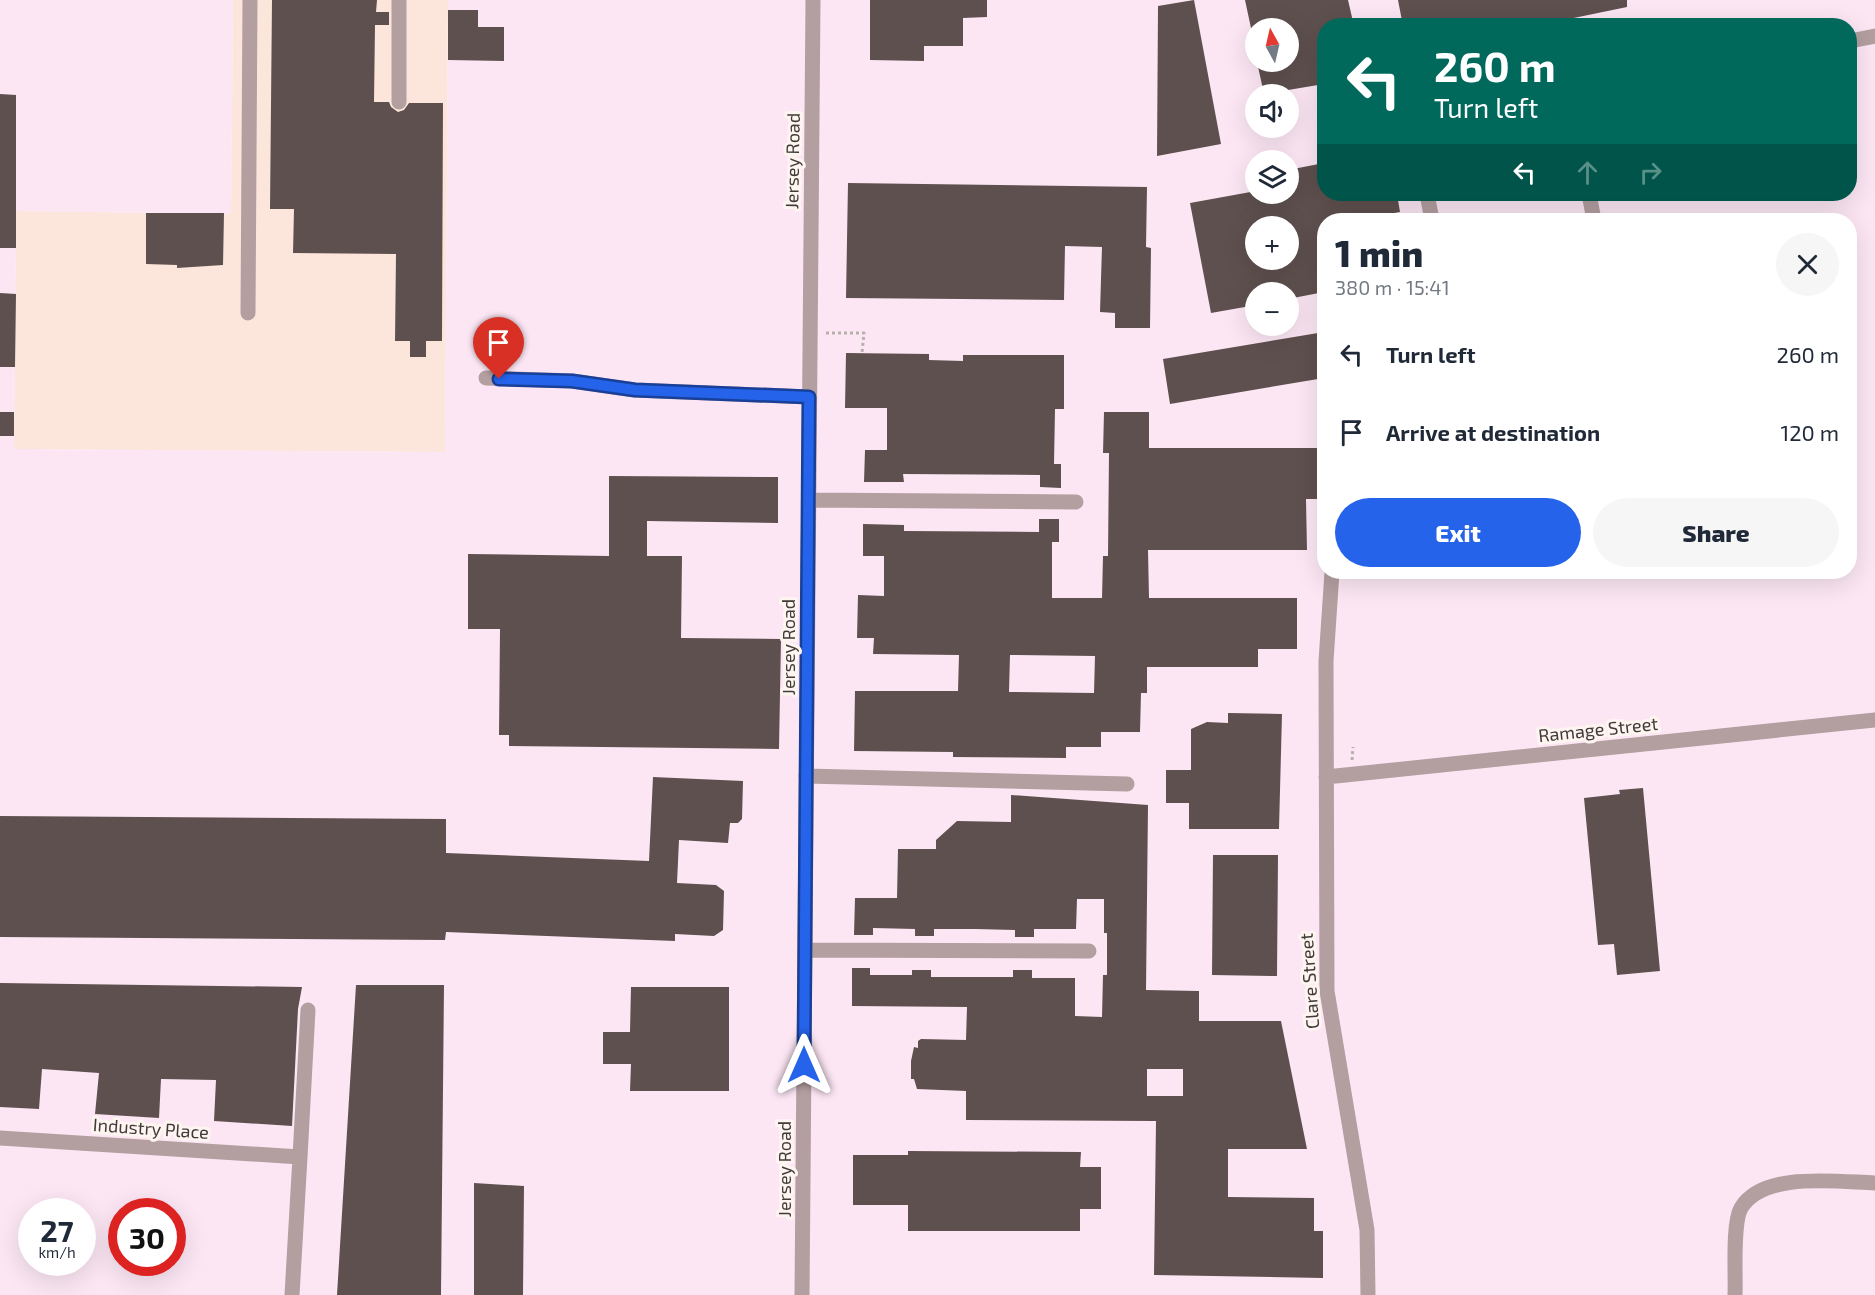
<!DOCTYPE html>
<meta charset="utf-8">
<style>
:root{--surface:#fff;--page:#f6f6f7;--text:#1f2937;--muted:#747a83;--accent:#2563eb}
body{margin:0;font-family:"Exo 2",sans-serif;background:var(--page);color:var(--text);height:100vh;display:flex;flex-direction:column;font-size:22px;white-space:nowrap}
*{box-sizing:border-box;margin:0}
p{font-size:20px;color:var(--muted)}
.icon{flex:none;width:33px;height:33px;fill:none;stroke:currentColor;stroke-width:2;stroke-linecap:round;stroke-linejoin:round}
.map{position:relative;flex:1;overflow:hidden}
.sheet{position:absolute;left:1317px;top:213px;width:540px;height:366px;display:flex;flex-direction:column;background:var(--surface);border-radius:24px;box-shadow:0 6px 24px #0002}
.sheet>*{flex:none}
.hud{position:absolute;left:1317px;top:18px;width:540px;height:183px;border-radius:24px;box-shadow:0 6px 24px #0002;background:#00695c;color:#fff;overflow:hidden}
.needle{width:39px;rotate:352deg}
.controls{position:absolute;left:1245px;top:18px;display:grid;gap:12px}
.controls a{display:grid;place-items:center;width:54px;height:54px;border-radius:50%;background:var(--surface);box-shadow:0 6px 24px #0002;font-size:30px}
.speed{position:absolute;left:18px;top:1198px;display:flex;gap:12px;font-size:30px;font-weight:700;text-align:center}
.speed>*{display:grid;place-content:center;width:78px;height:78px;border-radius:50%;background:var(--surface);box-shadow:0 6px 24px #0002;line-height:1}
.speed small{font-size:15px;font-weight:400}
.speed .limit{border:9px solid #d22;background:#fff;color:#111}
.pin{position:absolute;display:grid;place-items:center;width:51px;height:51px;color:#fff;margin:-62px -26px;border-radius:50% 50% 50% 0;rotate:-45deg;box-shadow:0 0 6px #0007}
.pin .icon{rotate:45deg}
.me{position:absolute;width:66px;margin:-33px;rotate:0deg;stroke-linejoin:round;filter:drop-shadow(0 0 4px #0008)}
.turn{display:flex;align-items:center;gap:21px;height:126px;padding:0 18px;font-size:27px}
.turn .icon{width:78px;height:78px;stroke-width:2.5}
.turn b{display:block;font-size:42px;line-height:51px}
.lanes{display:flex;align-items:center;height:57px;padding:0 18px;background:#0003;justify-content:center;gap:30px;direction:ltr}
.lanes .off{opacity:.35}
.round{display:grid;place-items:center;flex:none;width:63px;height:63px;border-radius:32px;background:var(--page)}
.head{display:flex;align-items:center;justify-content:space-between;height:102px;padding:0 18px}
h1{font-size:36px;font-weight:800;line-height:45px}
.cta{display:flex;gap:12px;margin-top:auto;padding:12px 18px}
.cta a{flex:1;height:69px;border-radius:36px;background:var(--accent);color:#fff;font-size:24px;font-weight:800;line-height:69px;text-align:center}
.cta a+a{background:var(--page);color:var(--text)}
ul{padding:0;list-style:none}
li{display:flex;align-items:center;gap:18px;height:78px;padding:0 18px}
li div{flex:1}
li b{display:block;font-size:22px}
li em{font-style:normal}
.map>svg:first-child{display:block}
.built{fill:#fce6db}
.industrial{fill:#fce6f4;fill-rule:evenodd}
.building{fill:#5e504e;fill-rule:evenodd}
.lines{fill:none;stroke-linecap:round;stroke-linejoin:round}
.path{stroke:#b7b0ac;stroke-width:3;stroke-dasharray:3 3;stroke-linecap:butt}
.minor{stroke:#b39ea0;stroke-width:15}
.route-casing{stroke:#184099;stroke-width:15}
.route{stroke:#2563eb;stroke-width:10}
.labels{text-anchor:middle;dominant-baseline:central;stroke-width:6;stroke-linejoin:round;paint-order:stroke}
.street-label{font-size:18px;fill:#403b38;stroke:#fef5f1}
</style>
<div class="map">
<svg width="1875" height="1295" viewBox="0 0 1875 1295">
<rect width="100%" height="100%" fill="#fef5f1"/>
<path class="built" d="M233,0H448L445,452L14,449L16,211L231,214Z"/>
<path class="industrial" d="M0,0H233L231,214L16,211L14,449L445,452L448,0H1875V1295H0ZM1324,26H1850V194H1324ZM1256,28H1288V62H1256ZM1256,94H1288V128H1256ZM1256,160H1288V194H1256ZM1324,220H1850V572H1324ZM1256,226H1288V260H1256ZM1256,292H1288V326H1256ZM32,1212H82V1263H32ZM122,1212H172V1263H122Z"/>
<path class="building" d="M272,0H377L376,12H389V25H375L374,102H389L391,107L398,112L404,110L409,103H443L442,341H426V357H410V341H395L396,254L293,253L294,209H270Z
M870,0H987V17L963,18V46H924V61L870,60Z
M1194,0L1221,144L1157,156L1158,6Z
M1245,0H1348L1354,26H1324V84L1264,94L1257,62H1288V28H1251Z
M1398,0H1627V7L1535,26H1403Z
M448,10H478V27H504V61L448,60Z
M0,94L16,95V248H0Z
M1324,163V194H1397L1400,212L1383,215L1384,220H1324V292L1288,299V292H1256V305L1211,313L1190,203L1256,191V194H1288V170ZM1256,226H1288V260H1256Z
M848,183L1147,187L1146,247L1151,248L1150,328H1115V313L1100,312L1102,247L1065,246L1064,300L846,298Z
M146,213H224L223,265L177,268V265L146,264Z
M0,293L16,294L15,367H0Z
M1324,332V378L1170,404L1163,359Z
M846,353L929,354V360L963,361V355H1064V409H1055L1054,464H1061V488L1040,487V475L903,474L904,482H864L865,450H887V408H845Z
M0,412H14V436H0Z
M1104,412H1149V448H1318V499H1306L1307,550H1148L1149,598H1297V649H1258V667H1147V693H1141L1140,732H1101V747H1066V758L953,757V752L854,751L855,691H958L959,655L873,654L874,638H857L858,595L884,596V556H863V524L904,525V531L1039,532V519H1059V542H1052V598H1102L1103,556H1108L1109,453H1103ZM1010,655L1095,656L1094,693L1009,692Z
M609,476L778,477V523L647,521V556H682L681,638L781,639L779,749L509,746V735H499L500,629H468V554L609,556Z
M1228,713L1282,714L1279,829H1189V803H1166V770H1191V729L1207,722L1228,723Z
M653,777L743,781L742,819L738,823H730L728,843L679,840L677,883L716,885L724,891L723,930L714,936L675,934V941L446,932L445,940L0,937V816L446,819V853L649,861Z
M1643,788L1660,971L1617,975L1614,944L1598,945L1584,798L1620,794L1619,790Z
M1011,795L1148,805L1146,990L1199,991V1021H1281L1307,1149H1228V1197L1314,1198V1231H1323V1278L1154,1275L1156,1121L966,1120V1091L917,1089L914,1079H911V1061L914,1047L918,1048V1041L921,1039L966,1040L967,1007L852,1006V968H870V975H912V970H931V977H1013V970H1032V978H1075V1016L1102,1017L1103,975H1107V933H1104V899H1077L1076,929H1034V937H1015V930L975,929H934V936H915V929L873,928V935H854L855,898H897L898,849H936V840L957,821L1011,822ZM1147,1069H1183V1096H1147Z
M1213,855H1278L1277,976L1212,975Z
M0,983L302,987L298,1009L292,1126L214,1121L216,1080L161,1079L159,1118L95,1114L99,1073L42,1069L39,1109L0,1107Z
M356,985H444L441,1295H337Z
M631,987H729V1091H630L631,1064H603V1032H630Z
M908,1151L1081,1152L1080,1167H1101V1209H1080V1231H908V1205H853V1155H908Z
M474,1183L524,1186L523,1295H474Z"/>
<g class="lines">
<path class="path" d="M826,333H864L862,353
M1352,760L1353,747"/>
<path class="minor" d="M1850,41L1875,36
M399,102V0
M1427,194L1432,220
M1589,194L1594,220
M248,313L250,0
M486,378L572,381L635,390L809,397
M809,500L1076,502
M1332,572L1326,661L1327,991L1367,1230L1368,1295
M806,776L1127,784
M1326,777L1875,720
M805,950L1089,951
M0,1138L300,1157L292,1295
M300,1157L308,1010
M802,1295L813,0
M1735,1295C1736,1276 1732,1224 1741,1208C1763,1171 1838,1182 1875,1183"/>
</g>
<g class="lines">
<defs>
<path id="route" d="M499,379L572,381L635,390L809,397L804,1065"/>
</defs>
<use href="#route" class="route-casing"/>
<use href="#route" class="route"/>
</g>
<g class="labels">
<g class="street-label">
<text transform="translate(792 161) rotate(-89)">Jersey Road</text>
<text transform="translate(788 647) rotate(-90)">Jersey Road</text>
<text transform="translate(1598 729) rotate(-6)">Ramage Street</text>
<text transform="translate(1309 981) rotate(-94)">Clare Street</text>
<text transform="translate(151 1128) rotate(4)">Industry Place</text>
<text transform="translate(784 1169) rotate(-90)">Jersey Road</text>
</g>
</g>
</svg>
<div class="controls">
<a><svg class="needle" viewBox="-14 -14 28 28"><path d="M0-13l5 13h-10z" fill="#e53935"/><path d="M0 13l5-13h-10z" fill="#747a83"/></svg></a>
<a><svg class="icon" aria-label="sound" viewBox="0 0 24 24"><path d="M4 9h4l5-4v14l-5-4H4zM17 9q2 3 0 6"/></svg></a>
<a><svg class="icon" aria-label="layers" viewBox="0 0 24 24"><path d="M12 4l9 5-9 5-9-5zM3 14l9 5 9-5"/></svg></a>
<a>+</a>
<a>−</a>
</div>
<div class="speed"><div>27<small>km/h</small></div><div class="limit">30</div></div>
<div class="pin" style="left:499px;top:379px;background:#d93025"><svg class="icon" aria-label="arrive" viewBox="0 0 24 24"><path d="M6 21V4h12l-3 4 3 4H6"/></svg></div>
<svg class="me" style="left:804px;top:1065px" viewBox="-20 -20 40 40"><path d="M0-17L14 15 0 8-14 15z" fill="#2563eb" stroke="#fff" stroke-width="4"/></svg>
<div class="hud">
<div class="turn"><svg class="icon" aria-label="left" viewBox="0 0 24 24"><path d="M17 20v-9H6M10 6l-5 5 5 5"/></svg><div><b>260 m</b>Turn left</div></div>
<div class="lanes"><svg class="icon" aria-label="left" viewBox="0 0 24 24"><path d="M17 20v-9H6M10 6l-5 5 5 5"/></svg><svg class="icon off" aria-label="ahead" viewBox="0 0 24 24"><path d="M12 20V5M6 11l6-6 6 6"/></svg><svg class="icon off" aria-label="right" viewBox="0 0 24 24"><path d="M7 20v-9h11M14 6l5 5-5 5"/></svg></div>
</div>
<section class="sheet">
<div class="head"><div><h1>1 min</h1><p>380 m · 15:41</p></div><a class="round"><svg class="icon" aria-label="close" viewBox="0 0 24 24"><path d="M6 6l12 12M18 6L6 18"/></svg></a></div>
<ul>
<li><svg class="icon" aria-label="left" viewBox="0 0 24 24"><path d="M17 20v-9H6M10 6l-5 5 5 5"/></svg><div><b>Turn left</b></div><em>260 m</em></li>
<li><svg class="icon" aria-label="arrive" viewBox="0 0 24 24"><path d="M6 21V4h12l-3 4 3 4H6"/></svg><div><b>Arrive at destination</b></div><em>120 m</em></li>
</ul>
<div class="cta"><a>Exit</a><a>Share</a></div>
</section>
</div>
